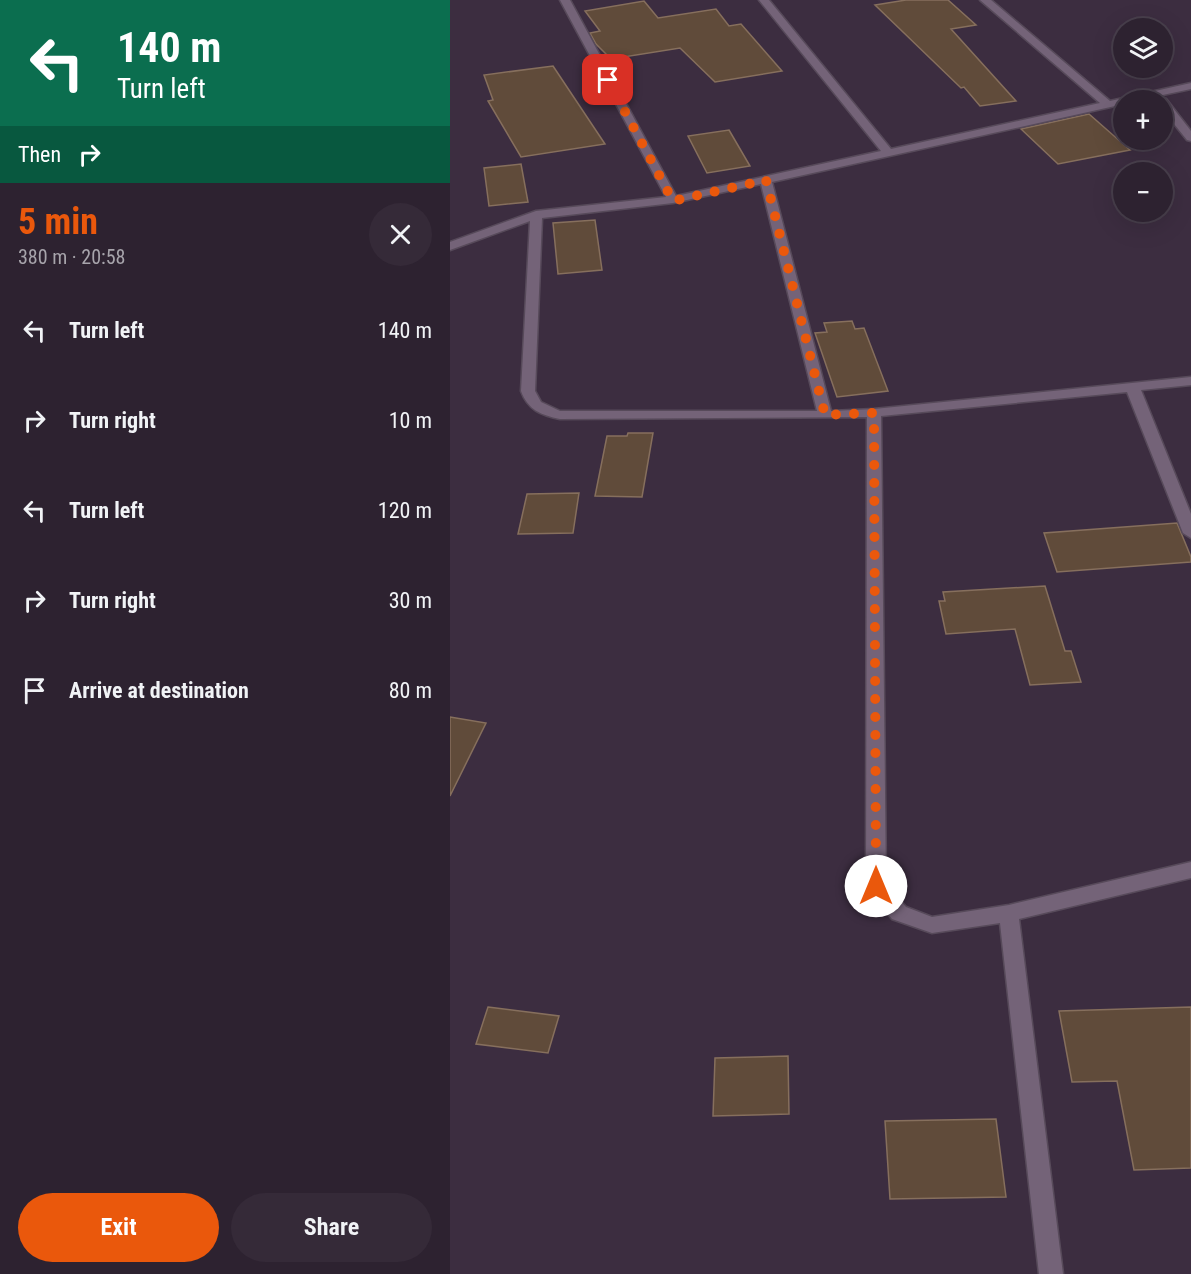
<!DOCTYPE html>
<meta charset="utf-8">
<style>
:root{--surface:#2d2230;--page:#352a38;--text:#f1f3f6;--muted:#a7a4ab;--line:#483f4c;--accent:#ea580c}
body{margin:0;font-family:"Roboto Condensed",sans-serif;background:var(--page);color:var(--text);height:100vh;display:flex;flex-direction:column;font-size:22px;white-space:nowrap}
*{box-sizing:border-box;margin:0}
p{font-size:20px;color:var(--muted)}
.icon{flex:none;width:33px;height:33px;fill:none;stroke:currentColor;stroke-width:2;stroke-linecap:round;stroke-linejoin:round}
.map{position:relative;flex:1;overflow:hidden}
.details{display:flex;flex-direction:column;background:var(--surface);width:450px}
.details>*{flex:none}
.banner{background:#0b6e4f;color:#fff;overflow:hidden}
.buttons{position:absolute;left:663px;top:18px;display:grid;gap:12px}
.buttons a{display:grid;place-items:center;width:60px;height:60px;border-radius:50%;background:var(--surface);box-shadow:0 6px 24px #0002,0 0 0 2px var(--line);font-size:30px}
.pin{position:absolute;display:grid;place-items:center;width:51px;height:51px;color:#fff;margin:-26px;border-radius:12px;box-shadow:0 3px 9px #0006}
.me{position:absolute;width:66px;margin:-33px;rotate:0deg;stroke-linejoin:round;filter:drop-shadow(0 0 4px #0008)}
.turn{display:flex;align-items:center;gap:21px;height:126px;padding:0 18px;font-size:27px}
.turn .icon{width:78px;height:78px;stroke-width:2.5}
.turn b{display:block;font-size:42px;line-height:51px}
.then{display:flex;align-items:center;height:57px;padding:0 18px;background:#0003;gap:12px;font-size:22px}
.round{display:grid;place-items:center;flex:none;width:63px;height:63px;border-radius:32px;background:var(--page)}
.headline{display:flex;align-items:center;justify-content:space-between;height:102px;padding:0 18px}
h1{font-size:36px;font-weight:700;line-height:45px;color:var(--accent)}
.button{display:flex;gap:12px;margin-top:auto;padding:12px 18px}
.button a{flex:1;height:69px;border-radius:36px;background:var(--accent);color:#fff;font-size:24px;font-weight:700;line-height:69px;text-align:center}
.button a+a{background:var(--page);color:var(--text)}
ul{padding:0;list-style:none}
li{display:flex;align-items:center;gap:18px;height:90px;padding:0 18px}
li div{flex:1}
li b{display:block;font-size:22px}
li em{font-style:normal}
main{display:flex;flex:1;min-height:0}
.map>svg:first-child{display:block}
.building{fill:#604b3a;stroke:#866f5d;stroke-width:1.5}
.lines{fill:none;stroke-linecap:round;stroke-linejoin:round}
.minor-casing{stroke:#574a5a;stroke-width:3}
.minor{fill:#746378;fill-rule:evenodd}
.route{stroke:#ea580c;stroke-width:10;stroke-dasharray:0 18}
</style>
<main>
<section class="details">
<div class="banner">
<div class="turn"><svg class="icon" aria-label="left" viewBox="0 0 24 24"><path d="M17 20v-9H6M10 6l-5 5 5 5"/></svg><div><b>140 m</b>Turn left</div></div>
<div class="then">Then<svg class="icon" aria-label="right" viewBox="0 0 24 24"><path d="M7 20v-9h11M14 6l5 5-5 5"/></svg></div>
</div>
<div class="headline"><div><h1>5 min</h1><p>380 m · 20:58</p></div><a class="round"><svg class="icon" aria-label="close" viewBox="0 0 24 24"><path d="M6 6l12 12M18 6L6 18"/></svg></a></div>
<ul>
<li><svg class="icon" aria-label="left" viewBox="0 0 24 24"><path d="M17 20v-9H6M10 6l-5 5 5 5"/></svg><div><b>Turn left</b></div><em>140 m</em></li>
<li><svg class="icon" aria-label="right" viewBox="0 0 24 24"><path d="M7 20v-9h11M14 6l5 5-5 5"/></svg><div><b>Turn right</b></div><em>10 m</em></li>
<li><svg class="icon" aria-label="left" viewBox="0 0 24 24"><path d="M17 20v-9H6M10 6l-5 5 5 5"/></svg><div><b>Turn left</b></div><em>120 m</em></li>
<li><svg class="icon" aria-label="right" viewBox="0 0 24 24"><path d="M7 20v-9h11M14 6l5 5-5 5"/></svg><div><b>Turn right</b></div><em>30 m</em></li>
<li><svg class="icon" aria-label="arrive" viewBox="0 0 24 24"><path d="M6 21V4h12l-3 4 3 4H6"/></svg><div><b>Arrive at destination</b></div><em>80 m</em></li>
</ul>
<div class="button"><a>Exit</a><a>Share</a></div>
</section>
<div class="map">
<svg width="741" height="1274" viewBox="0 0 741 1274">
<rect width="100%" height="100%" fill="#3c2d40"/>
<path class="building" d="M456,0H498L526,25L501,29L566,101L530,106L514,87L511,88L425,5Z
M194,1L208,18L266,9L279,26L291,24L332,71L265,82L230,48L161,59L146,44L140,33L150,31L135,11Z
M103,66L155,144L71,157L38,101L43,100L34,75Z
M639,114L680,150L608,164L571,129Z
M279,130L300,166L257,173L238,136Z
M71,164L78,202L39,206L34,168Z
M145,220L152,270L108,274L103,223Z
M402,321L405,329L414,328L438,391L387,397L365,333L377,332L374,323Z
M178,433H203L192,497L145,496L157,436H177Z
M129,493L123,533L68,534L77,494Z
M727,523L741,557V562L607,572L594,533Z
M595,586L615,651H621L631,682L580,685L565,629L496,634L489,601H495L493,592Z
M0,717L36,723L0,796Z
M38,1007L109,1016L98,1053L26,1044Z
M741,1007V1168L684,1170L667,1081L622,1082L609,1011Z
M338,1056L339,1114L263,1116L265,1058Z
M546,1119L556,1197L440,1199L435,1121Z"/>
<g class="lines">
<defs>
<path id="minor" d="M110,0H120L226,196L431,151L309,0H319L441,149L650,103L530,0H541L660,101L741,83V89L689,100H674V104L322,182L381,411L424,409L741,377V385L691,390L741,514V538L733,533L677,392L431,416L436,884L456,907L482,917L559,905L741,862V878L569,919L613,1274H589L550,923L482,933L442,919L416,886L417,417L110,419C91,415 78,410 71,391L80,221L0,250V242L86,211L216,197ZM311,184L367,411H110L91,402L85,391L92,218L223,203Z
M712,98L716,99L741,131V141L737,140L712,109V100H707Z"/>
</defs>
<use href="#minor" class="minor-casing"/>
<use href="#minor" class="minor"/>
</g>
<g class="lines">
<path class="route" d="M158,80L223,201L316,180L375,415L424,413L426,886"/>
</g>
</svg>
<div class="buttons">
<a><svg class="icon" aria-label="layers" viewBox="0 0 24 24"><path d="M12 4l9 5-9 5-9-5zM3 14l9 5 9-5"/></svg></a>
<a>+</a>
<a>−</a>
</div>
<div class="pin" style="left:158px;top:80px;background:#d93025"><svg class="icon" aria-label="arrive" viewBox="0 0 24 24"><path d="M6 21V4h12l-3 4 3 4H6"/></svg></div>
<svg class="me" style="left:426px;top:886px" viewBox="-20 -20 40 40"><circle r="19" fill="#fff"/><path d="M0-13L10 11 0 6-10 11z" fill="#ea580c"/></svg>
</div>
</main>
